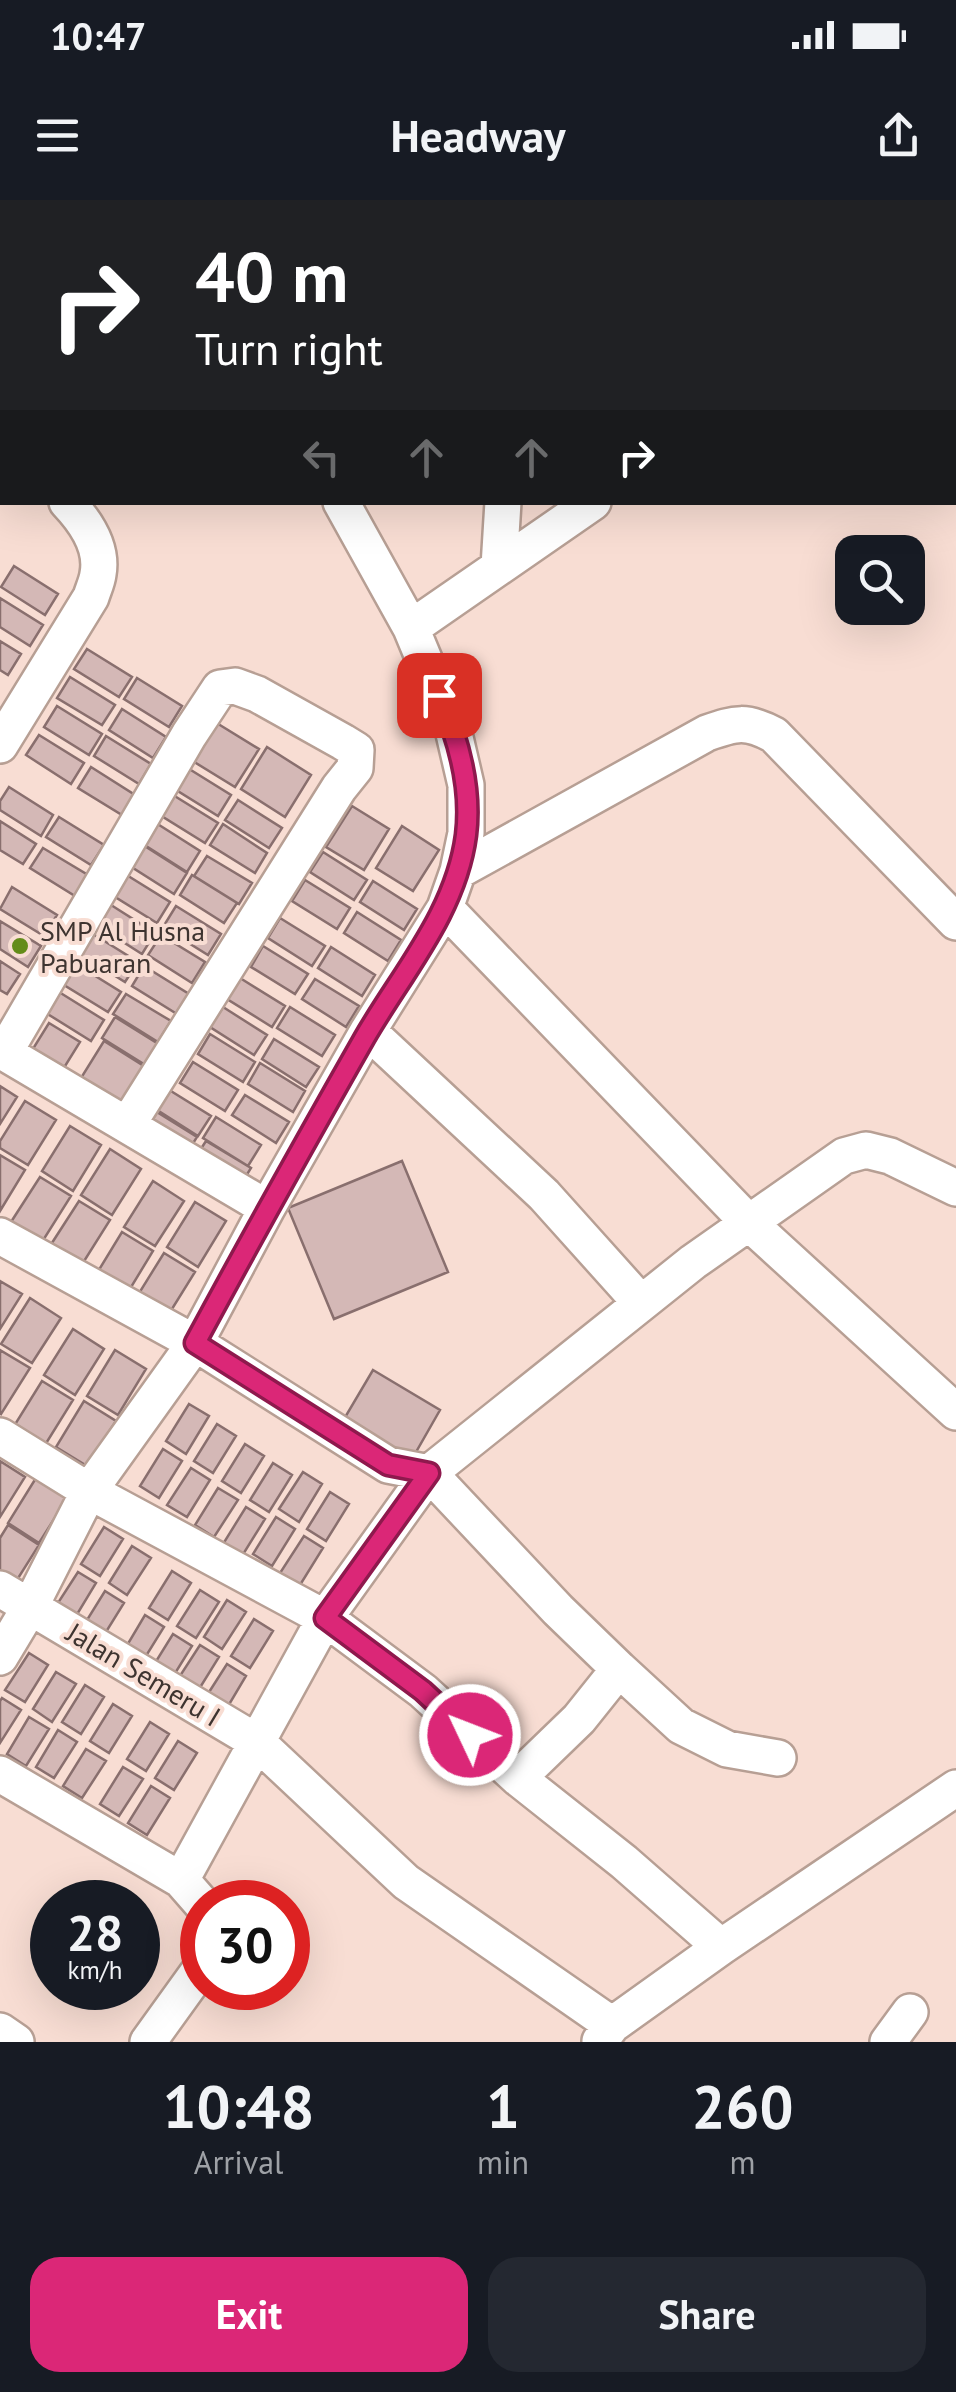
<!DOCTYPE html>
<style>
:root{--surface:#171b24;--page:#242831;--text:#f1f3f6;--muted:#9ea1a6;--accent:#db2777}
body{margin:0;font-family:"PT Sans",sans-serif;background:var(--page);color:var(--text);height:100vh;display:flex;flex-direction:column;font-size:38px;white-space:nowrap}
*{box-sizing:border-box;margin:0}
p{font-size:32px;color:var(--muted)}
.icon{flex:none;width:55px;height:55px;fill:none;stroke:currentColor;stroke-width:2;stroke-linecap:round;stroke-linejoin:round}
.map{position:relative;height:1842px;overflow:hidden}
.panel{display:flex;flex-direction:column;background:var(--surface);flex:1}
.panel>*{flex:none}
.hud{position:absolute;left:0px;top:0px;width:958px;height:305px;box-shadow:0 10px 40px #0002;background:#202124;color:#fff;overflow:hidden}
.fabs{position:absolute;left:835px;top:335px;display:grid;gap:20px}
.fabs a{display:grid;place-items:center;width:90px;height:90px;border-radius:20px;background:var(--surface);box-shadow:0 10px 40px #0002;font-size:50px}
.speed{position:absolute;left:30px;top:1680px;display:flex;gap:20px;font-size:50px;font-weight:700;text-align:center}
.speed>*{display:grid;place-content:center;width:130px;height:130px;border-radius:50%;background:var(--surface);box-shadow:0 10px 40px #0002;line-height:1}
.speed small{font-size:25px;font-weight:400}
.speed .limit{border:15px solid #d22;background:#fff;color:#111}
.pin{position:absolute;display:grid;place-items:center;width:85px;height:85px;color:#fff;margin:-42px;border-radius:20px;box-shadow:0 5px 15px #0006}
.me{position:absolute;width:110px;margin:-55px;rotate:313deg;stroke-linejoin:round;filter:drop-shadow(0 0 8px #0008)}
.turn{display:flex;align-items:center;gap:35px;height:210px;padding:0 30px;font-size:45px}
.turn .icon{width:130px;height:130px;stroke-width:2.5}
.turn b{display:block;font-size:70px;line-height:85px}
.lanes{display:flex;align-items:center;height:95px;padding:0 30px;background:#0003;justify-content:center;gap:50px;direction:ltr}
.lanes .off{opacity:.35}
.eta{display:flex;justify-content:space-evenly;align-items:center;height:170px;text-align:center}
.eta b{font-size:60px;font-weight:800;line-height:70px}
.button{display:flex;gap:20px;margin-top:auto;padding:20px 30px}
.button a{flex:1;height:115px;border-radius:30px;background:var(--accent);color:#fff;font-size:40px;font-weight:800;line-height:115px;text-align:center}
.button a+a{background:var(--page);color:var(--text)}
.status{display:flex;justify-content:space-between;align-items:center;height:70px;padding:0 50px;background:var(--surface);direction:ltr}
.status svg{height:28px;fill:currentColor}
header{display:flex;justify-content:space-between;align-items:center;height:130px;padding:0 30px;background:var(--surface);font-size:45px;font-weight:800}
.map>svg:first-child{display:block}
.building{fill:#d4b8b6;stroke:#896f6e;stroke-width:2.5}
.lines{fill:none;stroke-linecap:round;stroke-linejoin:round}
.minor-casing{stroke:#b79f94;stroke-width:40}
.minor{stroke:#fff;stroke-width:35}
.route-casing{stroke:#8e194d;stroke-width:25}
.route{stroke:#db2777;stroke-width:18}
.poi-dot{fill:#638c19;stroke:#f8ddd3;stroke-width:4}
.labels{text-anchor:middle;dominant-baseline:central;stroke-width:8;stroke-linejoin:round;paint-order:stroke}
.poi-label{font-size:28px;fill:#3e3430;stroke:#f8ddd3;text-anchor:start}
.street-label{font-size:28px;fill:#3e3430;stroke:#f8ddd3}
</style>
<div class="status"><b>10:47</b><svg viewBox="0 0 49 12"><path d="M0 12V9h3v3zM5 12V6h3v6zM10 12V3h3v9zM15 12V0h3v12zM26 1h20v11H26zM47 4h2v5h-2z"/></svg></div>
<header><svg class="icon" aria-label="menu" viewBox="0 0 24 24"><path d="M4 6h16M4 12h16M4 18h16"/></svg>Headway<svg class="icon" aria-label="share" viewBox="0 0 24 24"><path d="M12 15V3M7 8l5-5 5 5M5 13v7h14v-7"/></svg></header>
<div class="map">
<svg width="956" height="1842" viewBox="0 0 956 1842">
<rect width="100%" height="100%" fill="#f8ddd3"/>
<path class="building" d="M14,366L58,394L45,415L1,387Z
M0,398L43,425L30,446L0,427Z
M0,441L21,454L8,475L0,470Z
M87,449L132,477L119,497L74,469Z
M70,477L115,505L102,525L57,498Z
M137,478L182,506L169,527L124,499Z
M57,506L102,534L89,555L44,527Z
M122,509L166,537L153,558L109,530Z
M215,522L259,549L235,587L191,560Z
M39,535L84,563L71,584L26,555Z
M106,536L151,564L139,584L94,556Z
M267,547L311,575L285,617L241,589Z
M91,567L135,595L122,615L78,588Z
M186,567L231,595L218,616L173,588Z
M9,587L53,615L41,636L0,610V601Z
M173,595L218,623L205,643L160,615Z
M238,600L282,628L269,648L225,620Z
M352,606L389,629L364,670L326,647Z
M59,617L104,645L91,665L46,637Z
M0,621L36,644L23,664L0,650Z
M156,623L200,651L187,672L143,644Z
M223,624L267,653L255,673L210,645Z
M402,626L439,650L413,691L376,668Z
M143,645L187,673L174,694L130,666Z
M43,648L88,675L75,696L30,668Z
M323,652L367,680L354,700L310,672Z
M207,656L252,683L239,704L194,676Z
M125,674L170,702L157,723L112,695Z
M192,675L237,703L224,723L180,695Z
M305,680L350,708L337,729L292,701Z
M373,681L417,709L404,730L360,702Z
M12,687L57,715L44,736L0,709Z
M111,705L155,733L142,754L98,726Z
M176,706L221,734L208,755L163,727Z
M357,712L401,740L388,761L344,733Z
M280,718L325,746L312,766L268,738Z
M0,721L41,746L28,767L0,749Z
M93,734L138,762L125,782L80,754Z
M161,735L205,762L192,783L148,755Z
M263,746L308,774L295,794L251,767Z
M331,747L375,775L362,796L318,768Z
M0,761L20,774L7,794L0,790Z
M76,764L121,792L108,812L64,785Z
M144,766L189,794L177,814L132,786Z
M240,778L285,806L272,827L227,799Z
M315,779L359,806L346,827L302,799Z
M59,792L104,820L91,841L46,813Z
M126,794L171,821L158,842L113,814Z
M223,807L267,835L254,855L210,827Z
M290,807L335,835L322,856L277,828Z
M115,817L160,845L147,866L102,838Z
M49,823L80,842L57,879L26,860Z
M210,834L255,862L243,882L198,854Z
M274,839L319,867L306,887L262,859Z
M104,841L147,868L120,913L76,886Z
M193,862L238,890L225,911L180,883Z
M260,863L305,891L293,912L248,884Z
M0,886L17,897L0,924Z
M166,888L211,916L198,936L154,908Z
M245,895L289,922L276,943L232,915Z
M25,901L56,920L28,965L0,948V941Z
M152,909L197,937L184,958L139,930Z
M216,917L261,945L248,966L203,938Z
M70,926L101,945L73,991L42,971Z
M206,941L251,968L238,989L193,961Z
M110,949L141,969L112,1015L81,995Z
M0,955L25,970L0,1011Z
M402,961L448,1072L334,1119L288,1008Z
M40,977L71,996L42,1042L11,1022Z
M153,981L184,1001L155,1046L124,1027Z
M79,1001L110,1020L81,1066L50,1046Z
M195,1002L226,1021L198,1067L167,1047Z
M122,1032L153,1051L125,1097L94,1078Z
M164,1053L195,1072L167,1117L136,1098Z
M0,1081L22,1094L0,1129Z
M30,1098L61,1118L32,1163L1,1144Z
M73,1129L104,1149L75,1195L44,1175Z
M0,1150L30,1168L1,1214L0,1213Z
M115,1150L146,1169L118,1215L87,1196Z
M373,1170L440,1210L412,1259L344,1219Z
M42,1181L73,1200L45,1245L14,1226Z
M84,1201L116,1221L87,1266L56,1247Z
M189,1204L209,1216L186,1254L166,1241Z
M217,1224L236,1236L213,1273L194,1261Z
M245,1244L264,1256L241,1293L222,1281Z
M163,1249L182,1261L159,1298L140,1286Z
M0,1261L25,1277L0,1317Z
M273,1263L292,1275L269,1312L250,1300Z
M191,1268L210,1280L187,1317L167,1305Z
M303,1272L322,1284L299,1322L279,1309Z
M36,1278L68,1297L39,1343L8,1323Z
M218,1288L238,1300L214,1337L195,1325Z
M330,1292L349,1304L326,1341L307,1329Z
M246,1307L265,1319L242,1356L223,1344Z
M276,1317L295,1329L272,1366L253,1354Z
M8,1325L39,1345L10,1391L0,1384V1338Z
M104,1327L123,1339L100,1376L81,1364Z
M304,1336L323,1348L300,1385L280,1373Z
M132,1346L151,1358L127,1395L109,1383Z
M172,1371L191,1383L168,1420L149,1408Z
M78,1372L96,1383L73,1421L54,1409Z
M200,1390L219,1402L196,1438L177,1426Z
M105,1391L124,1403L101,1440L82,1428Z
M227,1400L246,1412L222,1449L204,1437Z
M145,1415L164,1427L141,1464L123,1452Z
M254,1419L273,1431L250,1468L231,1456Z
M173,1434L192,1446L169,1483L150,1471Z
M200,1445L219,1457L196,1494L176,1482Z
M29,1453L48,1465L25,1502L5,1490Z
M227,1464L246,1476L224,1513L204,1500Z
M56,1472L76,1484L52,1522L33,1509Z
M85,1485L104,1497L81,1534L62,1522Z
M2,1498L21,1510L0,1543V1501Z
M113,1504L132,1516L109,1553L90,1541Z
M29,1517L49,1529L26,1566L7,1554Z
M150,1522L169,1534L146,1571L127,1559Z
M58,1530L77,1542L54,1578L36,1567Z
M178,1541L197,1553L174,1590L155,1578Z
M86,1549L106,1561L82,1598L63,1586Z
M123,1567L143,1579L119,1616L100,1604Z
M151,1586L170,1598L147,1635L128,1623Z"/>
<g class="lines">
<defs>
<path id="minor" d="M74,0L76,2
M512,0V2
M766,0L768,2
M955,173L956,174
M0,221L2,216
M499,367L503,302
M411,428L593,302
M0,545L91,397C93,390 97,382 98,374C103,347 85,321 67,302
M458,671L707,533C736,523 746,520 774,535L956,722
M445,708L748,1022L956,1212
M368,831L544,995L641,1103
M0,850L267,1008
M4,853L189,535L220,488L235,486L257,494L343,542L356,550L355,568L339,588L128,924
M0,1036L195,1143L388,1265L429,1273
M0,1236L89,1291L325,1418L423,1491L518,1578L624,1662L721,1747
M429,1273L558,1410L619,1469L579,1519L518,1578
M0,1389L257,1542L406,1682L612,1825
M0,1457L30,1407L89,1291L195,1143L267,1008L368,831L445,708L458,671L466,633V585L453,529L411,428L341,302
M619,1469L681,1526L727,1549L778,1558
M0,1574L181,1680L202,1704
M181,1680L325,1418L429,1273L693,1062L844,956L866,950L890,956L956,988
M0,1831L16,1842
M600,1841L612,1825L721,1747L956,1588
M148,1842L202,1767
M888,1842L910,1812"/>
</defs>
<use href="#minor" class="minor-casing"/>
<use href="#minor" class="minor"/>
</g>
<g class="lines">
<defs>
<path id="route" d="M439,495C458,538 472,587 466,635C456,712 402,773 365,837C307,939 250,1041 195,1143L388,1265L429,1273L325,1418L423,1491L470,1535"/>
</defs>
<use href="#route" class="route-casing"/>
<use href="#route" class="route"/>
</g>
<circle class="poi-dot" cx="20" cy="746" r="10"/>
<g class="labels">
<g class="poi-label">
<text x="40" y="730">SMP Al Husna<tspan x="40" dy="32">Pabuaran</tspan></text>
</g>
<g class="street-label">
<text transform="translate(144 1474) rotate(31)">Jalan Semeru I</text>
</g>
</g>
</svg>
<div class="fabs">
<a><svg class="icon" aria-label="search" viewBox="0 0 24 24"><circle cx="10" cy="10" r="6"/><path d="M15 15l6 6"/></svg></a>
</div>
<div class="speed"><div>28<small>km/h</small></div><div class="limit">30</div></div>
<div class="pin" style="left:439px;top:495px;background:#d93025"><svg class="icon" aria-label="arrive" viewBox="0 0 24 24"><path d="M6 21V4h12l-3 4 3 4H6"/></svg></div>
<svg class="me" style="left:470px;top:1535px" viewBox="-20 -20 40 40"><circle r="17" fill="#db2777" stroke="#fff" stroke-width="3"/><path d="M0-11L8 9 0 5-8 9z" fill="#fff"/></svg>
<div class="hud">
<div class="turn"><svg class="icon" aria-label="right" viewBox="0 0 24 24"><path d="M7 20v-9h11M14 6l5 5-5 5"/></svg><div><b>40 m</b>Turn right</div></div>
<div class="lanes"><svg class="icon off" aria-label="left" viewBox="0 0 24 24"><path d="M17 20v-9H6M10 6l-5 5 5 5"/></svg><svg class="icon off" aria-label="ahead" viewBox="0 0 24 24"><path d="M12 20V5M6 11l6-6 6 6"/></svg><svg class="icon off" aria-label="ahead" viewBox="0 0 24 24"><path d="M12 20V5M6 11l6-6 6 6"/></svg><svg class="icon" aria-label="right" viewBox="0 0 24 24"><path d="M7 20v-9h11M14 6l5 5-5 5"/></svg></div>
</div>
</div>
<section class="panel">
<div class="eta">
<div><b>10:48</b><p>Arrival</p></div>
<div><b>1</b><p>min</p></div>
<div><b>260</b><p>m</p></div>
</div>
<div class="button"><a>Exit</a><a>Share</a></div>
</section>
